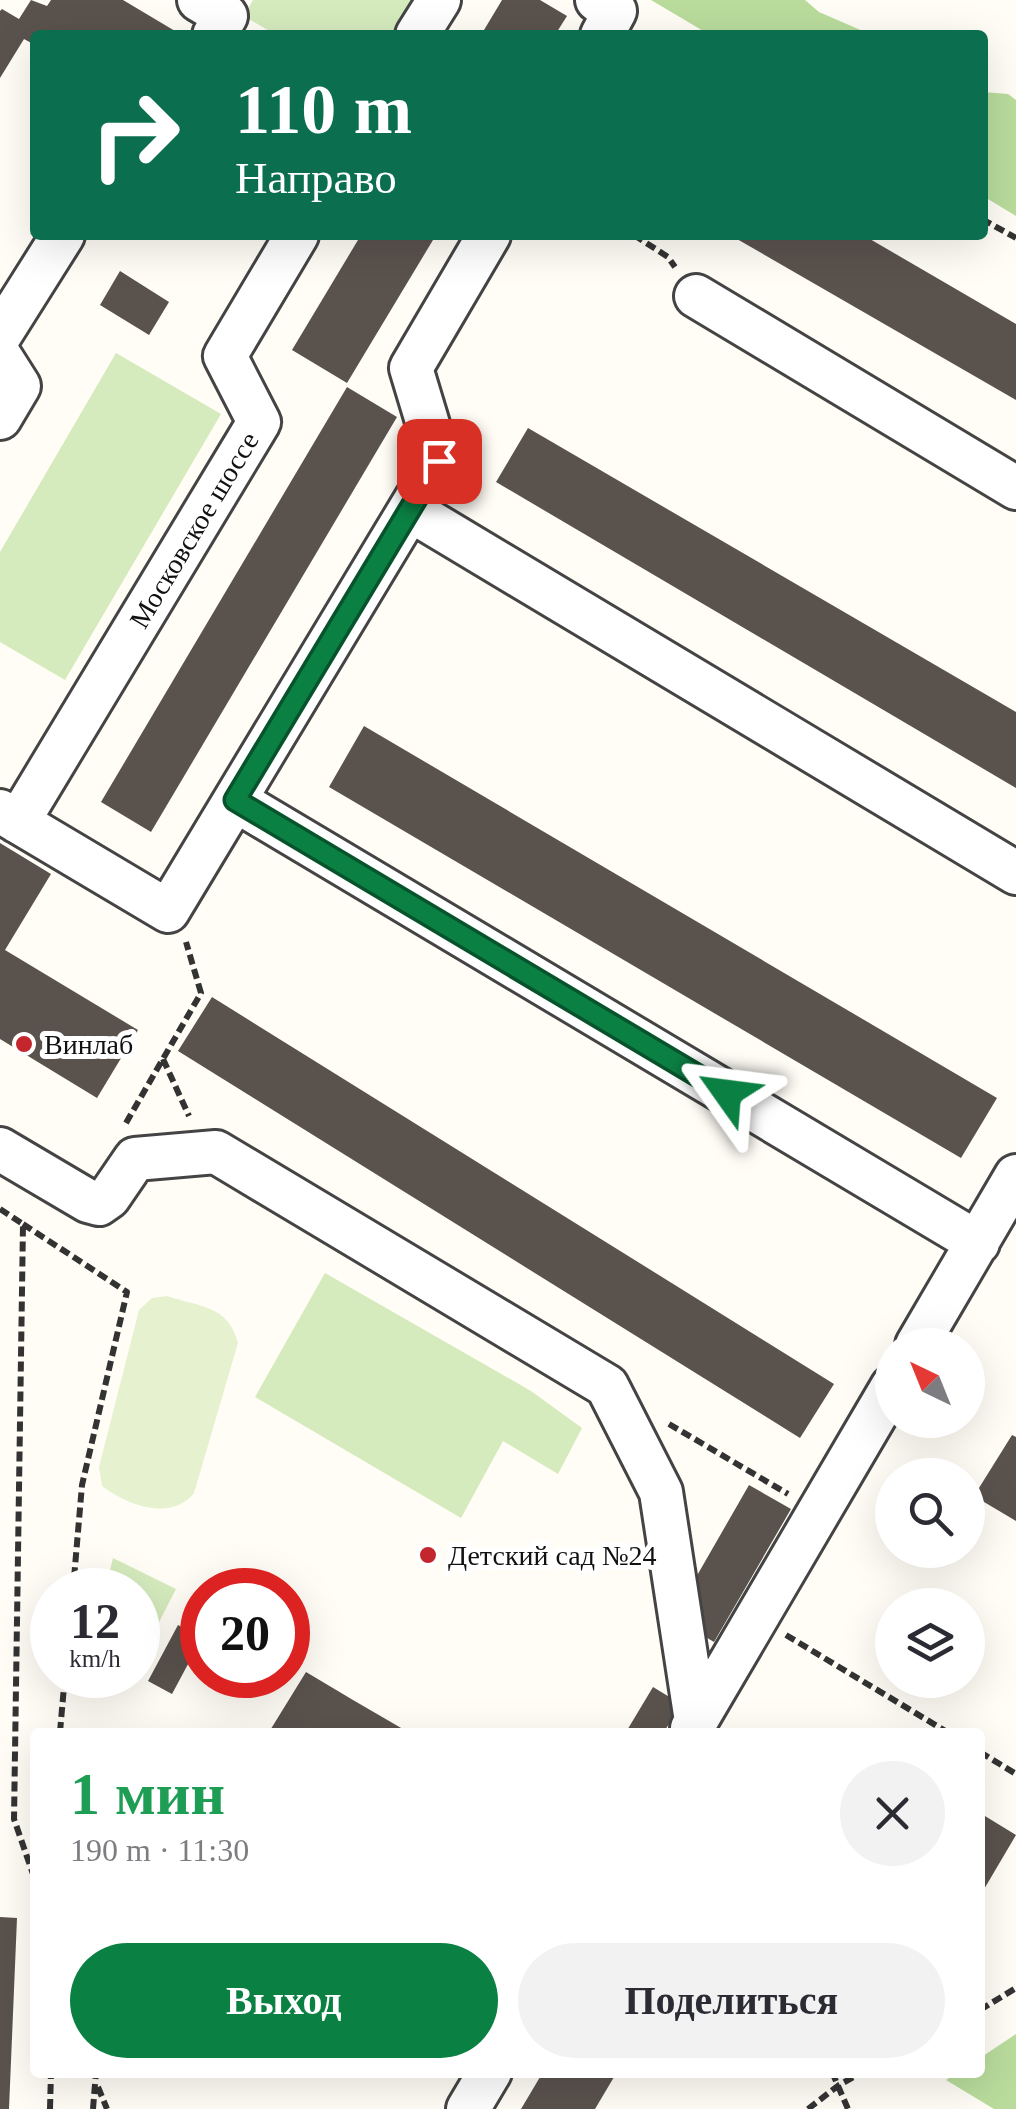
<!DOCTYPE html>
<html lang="ru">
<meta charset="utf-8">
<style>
:root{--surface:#fff;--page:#f2f2f3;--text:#2b2b33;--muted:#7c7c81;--accent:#0b8043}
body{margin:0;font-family:"Times New Roman",serif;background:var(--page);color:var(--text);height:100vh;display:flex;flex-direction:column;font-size:38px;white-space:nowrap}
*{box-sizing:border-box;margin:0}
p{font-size:32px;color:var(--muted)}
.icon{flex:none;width:55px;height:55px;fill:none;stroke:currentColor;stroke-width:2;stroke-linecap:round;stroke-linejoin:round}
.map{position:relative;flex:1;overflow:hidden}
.side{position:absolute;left:30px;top:1728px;width:955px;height:350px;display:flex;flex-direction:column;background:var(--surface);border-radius:10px;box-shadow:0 10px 40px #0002}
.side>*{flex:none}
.top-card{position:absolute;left:30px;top:30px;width:958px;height:210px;border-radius:10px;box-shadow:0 10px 40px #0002;background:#0b6e4f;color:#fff;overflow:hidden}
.needle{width:65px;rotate:317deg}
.fabs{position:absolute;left:875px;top:1328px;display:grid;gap:20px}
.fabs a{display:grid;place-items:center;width:110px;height:110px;border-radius:50%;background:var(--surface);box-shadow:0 10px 40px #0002;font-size:50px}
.speed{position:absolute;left:30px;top:1568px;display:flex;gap:20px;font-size:50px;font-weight:700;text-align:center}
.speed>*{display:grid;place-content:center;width:130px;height:130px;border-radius:50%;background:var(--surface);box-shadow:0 10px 40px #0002;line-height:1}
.speed small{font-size:25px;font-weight:400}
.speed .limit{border:15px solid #d22;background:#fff;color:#111}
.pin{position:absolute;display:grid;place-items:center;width:85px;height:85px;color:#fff;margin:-42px;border-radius:20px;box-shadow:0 5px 15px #0006}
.me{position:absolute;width:110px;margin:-55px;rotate:301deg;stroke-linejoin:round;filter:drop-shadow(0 0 8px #0008)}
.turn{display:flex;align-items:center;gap:35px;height:210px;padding:0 40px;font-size:45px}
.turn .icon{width:130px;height:130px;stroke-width:2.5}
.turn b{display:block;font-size:70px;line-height:85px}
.round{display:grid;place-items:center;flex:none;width:105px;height:105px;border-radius:52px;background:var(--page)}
.head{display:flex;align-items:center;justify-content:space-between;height:170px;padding:0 40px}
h1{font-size:60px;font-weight:800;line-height:75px;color:#1e9e55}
.cta{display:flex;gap:20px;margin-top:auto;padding:20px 40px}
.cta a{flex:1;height:115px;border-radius:60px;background:var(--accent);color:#fff;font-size:40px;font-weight:800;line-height:115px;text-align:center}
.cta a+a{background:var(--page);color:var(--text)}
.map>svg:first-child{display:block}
.green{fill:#d5ebbd}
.forest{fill:#b9dc9c}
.pitch{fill:#e6f2cf}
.building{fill:#5a524d}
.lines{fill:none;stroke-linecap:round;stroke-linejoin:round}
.minor-casing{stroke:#444;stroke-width:48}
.path{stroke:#333;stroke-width:6;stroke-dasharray:10 5;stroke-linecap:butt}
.minor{stroke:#fff;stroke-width:42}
.route-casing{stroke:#07532c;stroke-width:25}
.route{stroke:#0b8043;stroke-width:18}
.poi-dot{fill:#c4262e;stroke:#fff;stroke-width:4}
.labels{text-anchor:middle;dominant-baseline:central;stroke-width:10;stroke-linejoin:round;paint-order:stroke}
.street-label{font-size:28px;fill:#111;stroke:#fff}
.poi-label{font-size:28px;fill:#111;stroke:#fff;text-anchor:start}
</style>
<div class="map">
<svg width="1016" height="2109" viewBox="0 0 1016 2109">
<rect width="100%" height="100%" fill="#fffdf5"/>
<path class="green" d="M253,0H424L404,35H276L244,16Z
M116,353L221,414L65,680L0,642V552Z
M325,1273L531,1391L582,1428L558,1474L503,1441L461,1518L255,1397Z
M113,1558L176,1589L138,1663V1590H105Z"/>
<path class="forest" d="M651,0H805L819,12L872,35H710Z
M983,92L1008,94L1016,100V216L983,196Z
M1016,2034V2109H994L946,2080L957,2073L980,2072V2058Z"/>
<path class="pitch" d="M167,1296C200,1307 228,1305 238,1343L194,1493C171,1522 127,1505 102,1486L99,1467L139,1310L152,1298Z"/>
<path class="building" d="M31,0L47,6L51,0H123L175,31L173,35H35V45L24,39L0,78V11L2,9L19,19Z
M502,0H540L567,16L555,35H481Z
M361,235H436L347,383L292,350Z
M730,235H863L1016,324V400Z
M120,271L169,302L149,335L100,305Z
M347,387L397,417L151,832L101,802Z
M528,428L1016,712V788L496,482Z
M364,726L997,1098L961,1158L329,787Z
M0,843L51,874L5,950L138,1030L97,1098L0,1039Z
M212,997L834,1384L800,1438L178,1051Z
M1012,1435L1016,1437V1521L974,1496Z
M749,1485L791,1509L714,1642L699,1633L691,1586Z
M178,1625L202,1638L172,1694L148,1681Z
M306,1672L353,1700L408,1732H344L336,1728L334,1732H269Z
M653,1687L681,1704L664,1732H626Z
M980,1813L1016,1835L980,1896Z
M0,1917L17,1918L9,2109H0Z
M543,2072H617L595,2109H521Z"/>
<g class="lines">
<defs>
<path id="minor" d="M199,0L226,16L214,35
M597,0L615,11L602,35
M417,35L439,0
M696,296L1016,488
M0,335L63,235
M0,356L19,386L0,418
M410,510L1016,873
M235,800L978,1243
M0,811L168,911L439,461L411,368L489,235
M18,822L259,422L225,356L297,235
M0,1149L88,1201L99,1204L109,1197L135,1159L216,1152L607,1386L661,1492L696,1721
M917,1345L1016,1176
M692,1728L892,1387
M468,2109L490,2072"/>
</defs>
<use href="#minor" class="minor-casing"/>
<path class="path" d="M982,219L1016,238
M634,235L668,257L675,267
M163,1059L189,1116
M126,1123L201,993L186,942
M0,1209L23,1224L14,1819L35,1880
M23,1224L127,1292L82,1485L73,1590
M669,1424L788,1494
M786,1635L947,1732
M60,1732L65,1675
M980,1752L1016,1774
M980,2010L1016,1988
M832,2072L848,2109
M98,2087L107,2109
M50,2109L51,2072
M93,2109L96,2072
M808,2109L839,2085L863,2072"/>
<use href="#minor" class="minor"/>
</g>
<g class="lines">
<defs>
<path id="route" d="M439,461L235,800L727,1093"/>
</defs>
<use href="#route" class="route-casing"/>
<use href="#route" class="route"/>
</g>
<g class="poi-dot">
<circle cx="24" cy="1044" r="10"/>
<circle cx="428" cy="1555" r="10"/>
</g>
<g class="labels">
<g class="street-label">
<text transform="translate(194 530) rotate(-59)">Московское шоссе</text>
</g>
<g class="poi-label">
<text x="44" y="1044">Винлаб</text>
<text x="448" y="1555">Детский сад №24</text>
</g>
</g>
</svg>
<div class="fabs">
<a><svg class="needle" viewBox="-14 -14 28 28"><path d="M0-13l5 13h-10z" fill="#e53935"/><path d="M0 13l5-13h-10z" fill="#7c7c81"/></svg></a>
<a><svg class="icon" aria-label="search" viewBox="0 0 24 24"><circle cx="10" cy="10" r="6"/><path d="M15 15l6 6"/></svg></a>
<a><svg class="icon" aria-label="layers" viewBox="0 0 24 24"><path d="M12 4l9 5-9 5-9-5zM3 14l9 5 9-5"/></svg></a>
</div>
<div class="speed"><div>12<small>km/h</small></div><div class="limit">20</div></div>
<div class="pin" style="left:439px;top:461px;background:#d93025"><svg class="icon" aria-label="arrive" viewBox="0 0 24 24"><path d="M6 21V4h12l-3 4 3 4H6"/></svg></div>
<svg class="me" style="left:727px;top:1093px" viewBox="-20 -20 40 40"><path d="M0-17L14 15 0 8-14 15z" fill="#0b8043" stroke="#fff" stroke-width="4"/></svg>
<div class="top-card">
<div class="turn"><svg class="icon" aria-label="right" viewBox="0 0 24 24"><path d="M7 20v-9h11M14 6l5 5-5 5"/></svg><div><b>110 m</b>Направо</div></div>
</div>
<section class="side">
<div class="head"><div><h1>1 мин</h1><p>190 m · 11:30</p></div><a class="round"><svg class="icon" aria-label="close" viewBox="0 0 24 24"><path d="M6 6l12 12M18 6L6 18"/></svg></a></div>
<div class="cta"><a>Выход</a><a>Поделиться</a></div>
</section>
</div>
